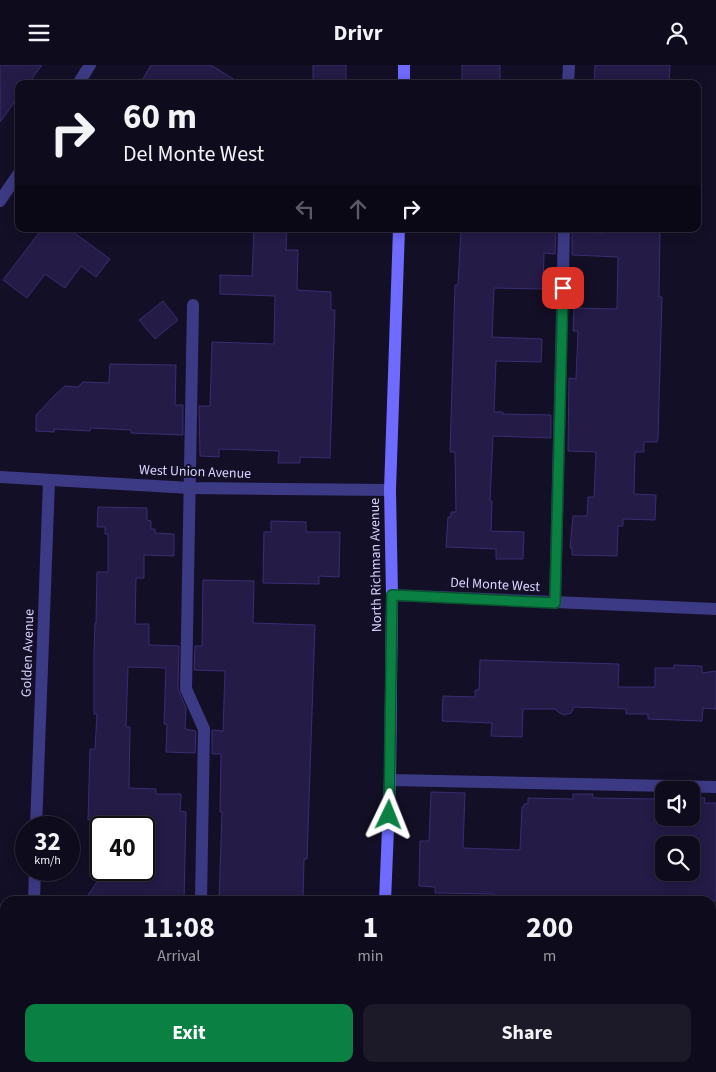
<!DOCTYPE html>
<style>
:root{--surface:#0e0b1c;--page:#1c1929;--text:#f1f3f6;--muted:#9b9ba3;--line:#2e2b3b;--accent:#0b8043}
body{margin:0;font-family:"Source Sans 3",sans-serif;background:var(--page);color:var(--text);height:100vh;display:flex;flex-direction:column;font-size:19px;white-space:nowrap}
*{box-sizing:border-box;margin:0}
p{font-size:16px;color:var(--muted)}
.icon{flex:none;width:28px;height:28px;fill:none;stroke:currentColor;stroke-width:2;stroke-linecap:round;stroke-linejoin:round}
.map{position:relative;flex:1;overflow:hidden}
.details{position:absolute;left:0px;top:831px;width:716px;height:176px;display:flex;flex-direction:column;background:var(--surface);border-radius:15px 15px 0 0;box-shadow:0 2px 12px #0003,0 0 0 1px var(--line)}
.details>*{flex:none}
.guide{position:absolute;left:15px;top:15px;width:686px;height:152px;border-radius:10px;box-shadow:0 2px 12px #0003,0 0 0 1px var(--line);background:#0e0b1c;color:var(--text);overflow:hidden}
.fabs{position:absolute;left:655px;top:716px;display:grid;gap:10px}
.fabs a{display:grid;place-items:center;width:45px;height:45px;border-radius:10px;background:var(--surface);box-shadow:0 2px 12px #0003,0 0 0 1px var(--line);font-size:25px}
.speed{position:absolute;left:15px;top:751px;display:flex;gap:10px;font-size:25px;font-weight:700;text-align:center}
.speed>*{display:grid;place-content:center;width:65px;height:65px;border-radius:50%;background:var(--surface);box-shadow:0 2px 12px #0003,0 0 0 1px var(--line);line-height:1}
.speed small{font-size:12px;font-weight:400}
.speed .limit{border:2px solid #111;border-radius:8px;background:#fff;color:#111}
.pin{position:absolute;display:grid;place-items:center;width:42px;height:42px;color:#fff;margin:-21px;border-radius:10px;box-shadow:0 2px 8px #0006}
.me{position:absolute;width:55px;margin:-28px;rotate:2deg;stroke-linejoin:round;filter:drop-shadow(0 0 4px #0008)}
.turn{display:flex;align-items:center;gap:18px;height:105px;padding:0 25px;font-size:22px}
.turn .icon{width:65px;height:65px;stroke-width:2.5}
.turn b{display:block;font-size:35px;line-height:42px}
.lanes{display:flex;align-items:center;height:48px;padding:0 25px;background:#0003;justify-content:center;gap:25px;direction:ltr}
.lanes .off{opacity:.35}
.eta{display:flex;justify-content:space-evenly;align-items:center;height:85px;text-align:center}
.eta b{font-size:30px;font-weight:700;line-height:35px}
.button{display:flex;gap:10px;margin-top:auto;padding:10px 25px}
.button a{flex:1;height:58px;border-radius:10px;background:var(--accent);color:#fff;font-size:20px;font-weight:700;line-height:58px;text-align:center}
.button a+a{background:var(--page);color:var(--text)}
header{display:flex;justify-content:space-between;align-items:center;height:65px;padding:0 25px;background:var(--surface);font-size:22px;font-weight:700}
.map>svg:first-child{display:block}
.building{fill:#241b47;stroke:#3b2d73;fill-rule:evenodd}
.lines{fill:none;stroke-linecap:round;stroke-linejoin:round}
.lane{stroke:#3d3a85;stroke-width:12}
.street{stroke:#3d3a85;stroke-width:12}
.secondary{stroke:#6f6bff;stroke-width:12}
.route-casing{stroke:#07532c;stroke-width:12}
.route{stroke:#0b8043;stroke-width:9}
.labels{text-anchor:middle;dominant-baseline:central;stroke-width:4.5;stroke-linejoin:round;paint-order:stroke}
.street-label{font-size:14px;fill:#d9d4ff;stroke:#130f26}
</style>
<header><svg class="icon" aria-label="menu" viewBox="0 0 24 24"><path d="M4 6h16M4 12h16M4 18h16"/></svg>Drivr<svg class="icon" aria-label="person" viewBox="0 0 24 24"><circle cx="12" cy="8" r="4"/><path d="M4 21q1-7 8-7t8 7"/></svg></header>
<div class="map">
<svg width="716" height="1007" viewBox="0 0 716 1007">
<rect width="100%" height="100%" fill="#130f26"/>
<path class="building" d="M0,0H42L28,19H19V31L0,57Z
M151,0H211L241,19H140Z
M313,0H346V19H313Z
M462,0H500V19H462Z
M595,0H670L669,19H594Z
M42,164H69L110,194L96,212L81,201L65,223L45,209L27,233L3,215Z
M254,164H287L286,185H298L297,225L331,227V245H335L330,393L300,392V398H278L279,386L219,384V392L200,391L199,341H210L212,277L274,279L275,231L220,229V210L252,211Z
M461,164H546L556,166L555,189L544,188L543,224L494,223L492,272L542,274L541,297L496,296L494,347H503V349L551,350V373L493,371L490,436H492L491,466L524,467L523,494H496V484L446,482L448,452H451V447H456L455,387H450L455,220H458Z
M603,164H660L659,232H662L658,373L657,377H644V387H635L634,429L656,430L655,455L623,454V461H618L617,491L572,490V483H570L573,451H587L588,432H594L596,387L568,386L569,313L576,314L578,266H573L574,243L617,244L618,192L572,190V166L603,168Z
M163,236L178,255L155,274L139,255Z
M110,299L176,300L175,340H183V370L131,368V365L91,363L90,366L54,364V367L36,366V350L55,330L65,321L78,322L83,317L109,318Z
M98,442L147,443V455L151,456V464H155V468L174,469V491L144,490V513H136L135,559H149V580L179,581L178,624L186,643L185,664L196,666L195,688L166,687L167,659H164L166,603L128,602L126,662H130L129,723L156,724V729H181L180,746L186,747L184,836H84L105,805H144V757L88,755L90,684H95L97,649H94V588L95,558H96L97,507H108V469H105V462H97Z
M271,456L306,457V467H340L339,512L319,511V519L263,518L264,467H271Z
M203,515L254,516L253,558L315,560L307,794H304L303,836H219L222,747H220L221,689H212V665L223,666L225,606L194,605L195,581H202Z
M480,595L619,599L618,622H655V603H674V600L702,601V608L716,606V644L703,643L702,656L648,654V649H626V644L574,642L571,648L564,650L558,647L555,644H523L522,672L491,671L492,658L442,656L443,631L475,632V625H479Z
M431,727L465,728L463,783L520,785L522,742H524V739H528V733L573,734V729H593L592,732L595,733L654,734V732H664V752H691V733H705L704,738H716V836L646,835L645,836H550L494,834V829L435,828V822L419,821L420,776H429ZM664,780H691V808H664Z"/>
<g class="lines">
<path class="lane" d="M568,19L569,0
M193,240L186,624L204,664L201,836
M555,538L564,164
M390,715L716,722
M198,1007V1002"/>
<path class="street" d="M78,19L90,0
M0,136L19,108
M0,412L190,423L390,425
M392,530L716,544
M36,762L49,416
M34,836L35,805
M711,903L716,904
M27,1007V1002"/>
<path class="secondary" d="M404,19V0
M385,836L390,715L392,530L390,425L399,164
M381,1007V1002"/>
</g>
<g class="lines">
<defs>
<path id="route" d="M389,750L392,530L555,538L563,223"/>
</defs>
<use href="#route" class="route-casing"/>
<use href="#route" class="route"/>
</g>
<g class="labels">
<g class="street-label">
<text transform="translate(195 407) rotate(2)">West Union Avenue</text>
<text transform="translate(376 500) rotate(-91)">North Richman Avenue</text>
<text transform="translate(495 520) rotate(3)">Del Monte West</text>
<text transform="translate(28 588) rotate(-88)">Golden Avenue</text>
</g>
</g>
</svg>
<div class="fabs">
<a><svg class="icon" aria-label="sound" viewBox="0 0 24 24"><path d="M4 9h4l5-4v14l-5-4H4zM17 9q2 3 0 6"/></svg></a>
<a><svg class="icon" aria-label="search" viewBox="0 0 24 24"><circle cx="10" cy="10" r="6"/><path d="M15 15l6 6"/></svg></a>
</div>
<div class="speed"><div>32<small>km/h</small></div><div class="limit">40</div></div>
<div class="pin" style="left:563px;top:223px;background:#d93025"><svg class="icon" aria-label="arrive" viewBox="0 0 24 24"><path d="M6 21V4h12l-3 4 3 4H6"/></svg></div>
<svg class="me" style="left:389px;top:750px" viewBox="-20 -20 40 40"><path d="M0-17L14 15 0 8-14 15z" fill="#0b8043" stroke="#fff" stroke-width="4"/></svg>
<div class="guide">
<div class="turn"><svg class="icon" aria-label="right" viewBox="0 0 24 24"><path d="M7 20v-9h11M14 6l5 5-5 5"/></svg><div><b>60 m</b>Del Monte West</div></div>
<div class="lanes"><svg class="icon off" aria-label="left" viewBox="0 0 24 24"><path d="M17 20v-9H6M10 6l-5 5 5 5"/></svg><svg class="icon off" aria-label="ahead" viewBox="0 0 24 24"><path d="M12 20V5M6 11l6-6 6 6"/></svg><svg class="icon" aria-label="right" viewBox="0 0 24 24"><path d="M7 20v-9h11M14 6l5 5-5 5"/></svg></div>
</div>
<section class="details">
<div class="eta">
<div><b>11:08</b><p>Arrival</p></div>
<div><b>1</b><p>min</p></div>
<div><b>200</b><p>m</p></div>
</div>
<div class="button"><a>Exit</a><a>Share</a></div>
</section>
</div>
